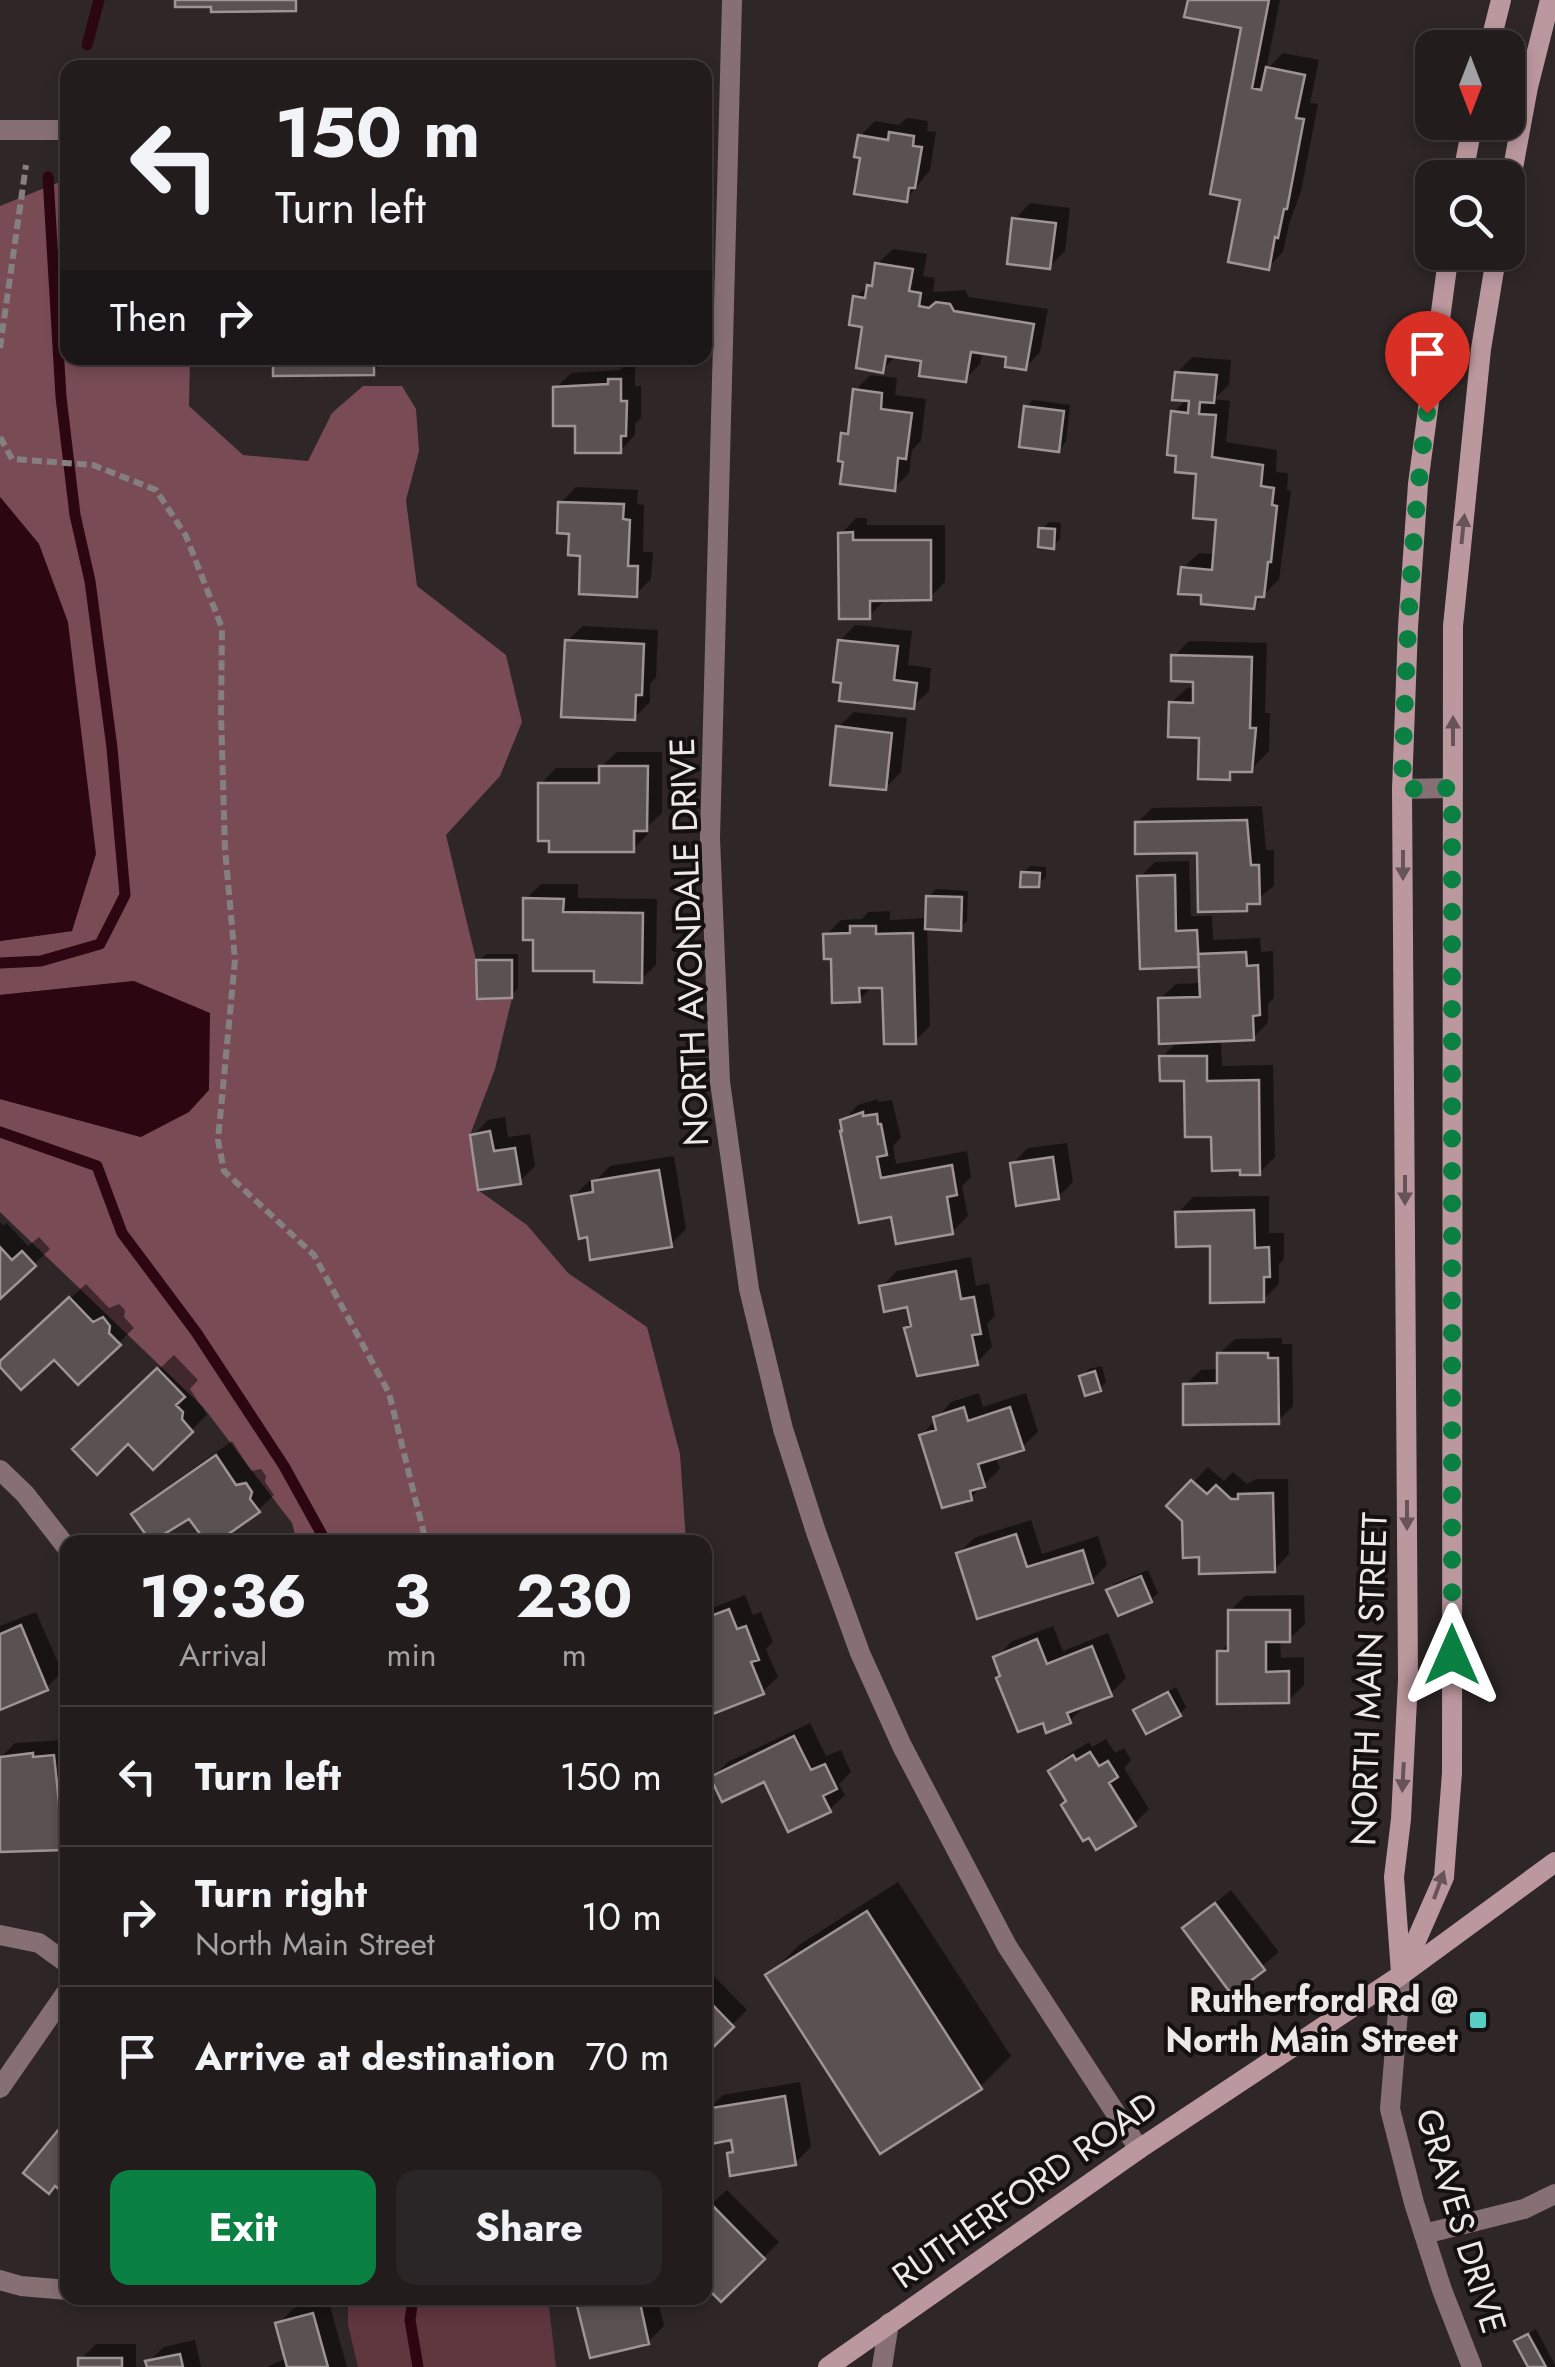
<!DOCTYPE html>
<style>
:root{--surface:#221c1d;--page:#2a2526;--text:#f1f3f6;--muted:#a2a1a4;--line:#3f3a3b;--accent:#0b8043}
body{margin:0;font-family:Jost,sans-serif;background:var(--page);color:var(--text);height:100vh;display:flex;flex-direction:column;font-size:38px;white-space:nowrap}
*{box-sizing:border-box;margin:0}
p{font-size:32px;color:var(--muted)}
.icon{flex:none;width:55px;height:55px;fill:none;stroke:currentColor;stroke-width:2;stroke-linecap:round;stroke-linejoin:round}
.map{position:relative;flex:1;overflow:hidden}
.drawer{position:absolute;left:60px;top:1535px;width:652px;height:770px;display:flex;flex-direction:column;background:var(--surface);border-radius:20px;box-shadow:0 5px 15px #0003,0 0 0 2px var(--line)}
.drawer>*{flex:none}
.guide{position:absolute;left:60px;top:60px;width:652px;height:305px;border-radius:20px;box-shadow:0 5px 15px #0003,0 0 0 2px var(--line);background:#221c1d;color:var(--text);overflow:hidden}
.needle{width:65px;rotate:180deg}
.fabs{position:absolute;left:1415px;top:30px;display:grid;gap:20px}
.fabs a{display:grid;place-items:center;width:110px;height:110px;border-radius:20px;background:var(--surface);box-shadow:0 5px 15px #0003,0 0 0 2px var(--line);font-size:50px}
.pin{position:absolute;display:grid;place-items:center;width:85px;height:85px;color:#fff;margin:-102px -42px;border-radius:50% 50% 50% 0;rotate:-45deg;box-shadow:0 0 10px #0007}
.pin .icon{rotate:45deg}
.me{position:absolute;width:110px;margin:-55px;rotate:0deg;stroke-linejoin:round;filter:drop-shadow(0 0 8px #0008)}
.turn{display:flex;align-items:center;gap:35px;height:210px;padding:0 50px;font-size:45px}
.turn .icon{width:130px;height:130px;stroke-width:2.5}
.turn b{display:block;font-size:70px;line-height:85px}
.then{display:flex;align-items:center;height:95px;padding:0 50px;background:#0003;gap:20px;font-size:38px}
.eta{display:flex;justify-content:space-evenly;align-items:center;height:170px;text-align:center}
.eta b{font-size:60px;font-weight:700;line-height:70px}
.action{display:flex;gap:20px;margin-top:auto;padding:20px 50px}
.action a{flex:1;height:115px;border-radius:20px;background:var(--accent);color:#fff;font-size:40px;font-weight:700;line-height:115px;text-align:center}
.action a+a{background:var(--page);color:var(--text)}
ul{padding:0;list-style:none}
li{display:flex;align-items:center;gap:30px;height:140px;padding:0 50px;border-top:2px solid var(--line)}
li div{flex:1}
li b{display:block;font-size:38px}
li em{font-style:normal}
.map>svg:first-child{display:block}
.green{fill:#5f363e}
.forest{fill:#794c55}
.water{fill:#2c0611}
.shadow{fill:#0007}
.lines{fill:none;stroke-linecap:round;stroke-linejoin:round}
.stream{stroke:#2c0611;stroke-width:11}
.building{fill:#5a5153;stroke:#9e9496;stroke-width:2.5}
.path{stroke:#867f80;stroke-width:6;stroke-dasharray:10 5;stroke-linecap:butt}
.lane{stroke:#867073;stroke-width:20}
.street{stroke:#867073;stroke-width:20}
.secondary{stroke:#bb989e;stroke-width:20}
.oneway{fill:#685458}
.route{stroke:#0b8043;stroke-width:18;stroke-dasharray:0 32.4}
.poi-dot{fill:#56cec3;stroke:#141011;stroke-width:4}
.labels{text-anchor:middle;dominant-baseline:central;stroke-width:8;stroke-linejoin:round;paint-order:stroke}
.street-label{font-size:35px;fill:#eee9e9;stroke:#141011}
.poi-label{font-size:35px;font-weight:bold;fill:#eee9e9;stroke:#141011;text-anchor:end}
</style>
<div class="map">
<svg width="1555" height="2367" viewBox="0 0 1555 2367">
<rect width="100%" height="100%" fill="#2e2627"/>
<path class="green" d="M348,2298H548L556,2367H358L348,2325Z"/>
<path class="forest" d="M67,179L68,358H190L189,406L243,455L308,461L332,413L363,386H402L416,409L419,451L406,500L417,586L506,655L522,722L500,776L446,835L476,960L477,998H512L495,1069L470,1135L478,1190L527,1225L568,1273L647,1327L680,1454L686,1542H297L292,1523L203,1407L0,1212V1099L141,1137L134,981L0,995V941L72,931L39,544L0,497V206Z"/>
<path class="water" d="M0,497L39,544L68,622L96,854L72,931L0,941Z
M134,981L210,1013L209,1090L189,1112L141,1137L0,1099V995Z"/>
<path class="shadow" d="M1190,0H1280L1266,70L1283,53L1319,60L1310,103L1318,104L1301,191L1289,224L1283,252L1268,267L1243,198L1244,26Z
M907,118L928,121L927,131L936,132L930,170L906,200L863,156L860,136L875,121L899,125Z
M1030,203L1070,208L1065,251L1050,266L1015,219Z
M893,249L927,254L923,276L935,278L933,292L965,290L969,297L1048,309L1040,352L1025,368L1009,355L983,351L980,364L965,379L924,359L897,355L882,370L855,297L874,282L877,264Z
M1192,357L1231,360L1229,385L1214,399L1230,401L1226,442L1277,450L1276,472L1288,473L1287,490L1291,491L1279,579L1254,606L1204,593L1183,568L1199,553L1215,554L1219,517L1173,413L1187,399L1177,373Z
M275,358H387L373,372L275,374Z
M626,364H635V386H641V418L635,424V435L620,451L578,423L556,388L571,373L620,370Z
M871,375L897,378L895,395L926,399L921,441L912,450L909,473L894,488L844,434L851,426L855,390Z
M1033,400L1070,405L1066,442L1059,449L1026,407Z
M576,487L638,490L637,504L644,505L643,552H653L651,579L636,594L571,532L561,503Z
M856,518H867V525H945V582L930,597L884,601L869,616L841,534Z
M1049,522L1061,523L1060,539L1053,546L1042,529Z
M855,625L912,631L908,665L931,668L929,691L913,706L840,641Z
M583,626L658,630L656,677L650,684V702L634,718L567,641Z
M1189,641L1267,643L1265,713H1270L1269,751L1251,770L1237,769L1229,778L1202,735L1171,703L1187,688H1196V680L1174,656Z
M854,712L907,718L901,772L885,788L838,727Z
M617,752H662V813L648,826V834L633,849L541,784L556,768H600Z
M1262,806L1266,850H1274V886L1246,908L1199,851L1137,823L1152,808Z
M1189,861L1191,916H1212L1213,940L1260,938L1261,952L1273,951L1274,998L1268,1004V1022L1253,1038L1221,1039L1222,1066L1273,1065L1275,1157L1259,1173L1214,1134L1187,1078L1162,1057L1179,1040L1160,999L1176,984L1202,983L1201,965L1143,967L1140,877L1155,862Z
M1030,866L1046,867V877L1038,884L1023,873Z
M541,884H578V898L657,899L656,965L640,980L596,969L536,938L526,899Z
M936,889L968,891L967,921L960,928L927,927L930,1026L915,1041L884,985L873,986L859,1000L834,956L826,935L841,920L862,919L868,912L890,911V920L928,918L929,897Z
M486,954H518V988L511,996L479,961Z
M878,1099V1102L892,1100L901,1138L893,1146L896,1164L967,1151L971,1177L962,1186L968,1216L952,1232L893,1214L843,1121L858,1105Z
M505,1117L508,1137L530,1134L535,1166L519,1182L472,1136L488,1120Z
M1067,1143L1073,1182L1058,1197L1012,1164L1028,1148Z
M674,1156L686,1229L670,1245L589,1234L574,1196L589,1181L596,1180L610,1166Z
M1269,1196V1233H1284V1259L1279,1264V1284L1263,1300L1212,1244L1178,1213L1193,1197Z
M0,1222L3,1226L7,1223L28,1246L39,1237L50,1249L0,1296Z
M971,1257L976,1286L989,1283L995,1316L987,1324L992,1347L976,1363L906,1328L913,1322L909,1304L881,1287L897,1271Z
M86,1284L109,1308L119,1304L125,1310L124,1317L134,1328L78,1382L54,1356L15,1348Z
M1282,1338V1344H1292L1293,1406L1278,1421L1185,1385L1201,1370L1219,1369V1354L1235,1339Z
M174,1355L198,1380L190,1389L207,1415L153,1466L129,1441L76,1449Z
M1102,1366L1106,1382L1099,1389L1082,1376L1089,1369Z
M979,1393L983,1407L1026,1393L1038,1432L1022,1447L995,1456L1000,1469L971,1497L922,1435L951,1402Z
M232,1441L251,1471L261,1469L266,1476L265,1482L274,1495L258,1510L212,1542H209L190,1515L153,1541L134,1514L150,1499Z
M1208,1467L1224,1481L1233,1472L1247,1484L1256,1479H1288L1289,1554L1274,1570L1185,1520L1170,1506Z
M1031,1520L1042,1554L1098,1536L1107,1565L1091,1581L959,1553L974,1538Z
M1148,1570L1158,1593L1151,1600L1109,1590L1116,1583Z
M745,1595L753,1615L761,1612L773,1642L766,1649L778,1677L762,1692L705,1688V1611Z
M1304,1595L1305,1624L1289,1639H1280L1281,1658L1304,1657V1685L1288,1701L1219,1653L1230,1642V1611L1245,1596Z
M36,1612L62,1672L46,1688L0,1707V1626Z
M1053,1626L1063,1651L1108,1633L1126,1678L1110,1694L1085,1706L1069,1721L1044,1719L996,1658L1011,1642Z
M1176,1687L1186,1707L1180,1714L1136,1710Z
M810,1723L826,1756L841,1750L851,1772L839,1784L845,1795L829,1810L765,1778L713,1777L728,1762Z
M1106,1739L1115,1753L1124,1748L1131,1760L1124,1768L1149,1809L1134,1824L1069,1800L1051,1772L1066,1756L1089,1742L1092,1747Z
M68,1740V1843L63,1848L0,1850V1758L15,1743Z
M898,1882L1011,2056L980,2087L768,1976L799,1945Z
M1231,1890L1279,1952L1232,1991L1185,1928Z
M706,1968L747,2010L705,2051V1969Z
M800,2082L811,2147L795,2163L729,2154L735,2148L733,2137L708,2110L723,2095Z
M727,2190L779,2242L721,2299L705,2282V2210Z
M578,2298H657L664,2326L648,2342L592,2355Z
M328,2299L347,2367H267L287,2358L278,2324L294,2308Z
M1536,2329L1555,2365V2367H1531L1517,2342Z
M195,2340L201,2367H149L148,2362L164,2347Z
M96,2344H136V2367H81V2359Z"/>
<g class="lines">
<path class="stream" d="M87,45L99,0
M0,963L41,961L100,944L125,895L112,748L90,581L75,515L61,397L48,177
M0,1132L97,1166L122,1233L196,1332L284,1466L326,1542
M413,2298L410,2320L418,2367"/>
</g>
<path class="building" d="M175,0H296V11L211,12V7H175Z
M1188,0H1269L1252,88L1261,90L1266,67L1305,75L1296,118L1304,119L1287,209H1284L1278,238L1275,237L1269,270L1228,262L1240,200L1210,194L1241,28L1184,17Z
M889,132L914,136L913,146L922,147L915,188H909L907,202L854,194L860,158L854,157L858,135L888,140Z
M1012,218L1056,223L1050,269L1007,264Z
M875,263L913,269L909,291L921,293L919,306L929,308L936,302L950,304L954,311L1034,324L1026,370L1005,367L1006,357L971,352L966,382L919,376L921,361L886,356L883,373L856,368L862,327L849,325L853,296L865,298L867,285L872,286Z
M273,358H374V375L273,376Z
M1175,372L1217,375L1214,403L1200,402L1199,414L1216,415L1212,457L1263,465L1261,486L1274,488L1272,505L1277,506L1271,562H1268L1264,597H1256L1254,609L1201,604V595L1178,594L1181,567L1212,570L1216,520L1193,518L1196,474L1175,472L1176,456L1167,455L1171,411L1188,413L1189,401L1172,400Z
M608,379H621V401H627L626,436H621V453H575V426H553V387L608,384Z
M853,389L882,393L881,409L912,413L906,459L898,458L895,491L840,484L843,462L838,461L841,433L848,434Z
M1024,406L1064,411L1059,452L1019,447Z
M558,502L624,504L623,519L630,520L628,566H638L637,597L579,594L580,556L568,555L569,534L557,533Z
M1039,528L1055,529L1054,549L1038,547Z
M853,532V540H931V600L870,601V619H839L838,533Z
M565,640L644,644L642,695H636L635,720L561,717Z
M838,640L898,646L894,680L917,683L914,709L839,701L841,683L833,682Z
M1171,655L1252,657L1250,728H1256L1252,772H1230V780L1198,779L1199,738L1168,737L1169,702L1193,703V682L1171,681Z
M836,726L892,733L886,790L830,785Z
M599,766H648L647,831H634V852H549V841H538V783H599Z
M1247,820L1251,865H1259L1260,904H1247V911L1198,912L1197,853L1135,854V822Z
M1021,872L1040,873L1039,887H1020Z
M1175,875L1176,931L1197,930L1199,967L1140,969L1137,876Z
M926,896L962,897L961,931L925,929Z
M523,898L564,899L563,912L643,913L642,983L594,982V971H533V940H523Z
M850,926H876V934L913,933L916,1044H884L882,988H859L860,1002L832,1003L831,959H824L823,934L850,933Z
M1246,952L1247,966L1258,965L1260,1015L1253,1016L1254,1040L1159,1044L1158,998L1200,997L1198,954Z
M476,960H512V998L477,999Z
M1159,1056H1207V1081L1259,1080L1260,1175H1240V1170L1212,1171L1211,1137H1185L1184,1081H1160Z
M863,1112V1116L877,1114L878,1124H881L887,1155L877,1157L881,1178L952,1165L957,1195L947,1197L953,1234L896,1244L891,1217L859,1223L840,1131H842L840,1120Z
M490,1131L494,1151L515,1148L521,1184L478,1190L470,1135Z
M1053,1157L1059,1199L1016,1206L1010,1163Z
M659,1170L672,1247L590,1260L587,1237L579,1239L571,1196L593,1192L592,1181Z
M1254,1210L1255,1248L1269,1247L1270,1277H1264V1302L1210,1303V1246L1176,1247L1175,1212Z
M0,1247L12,1260L22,1251L36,1266L0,1299Z
M956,1271L961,1299L974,1297L981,1334L972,1335L978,1365L917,1376L904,1328L911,1326L907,1307L884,1312L879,1286Z
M69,1297L93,1322L103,1317L110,1326L109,1333L121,1345L78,1385L54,1360L21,1390L0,1367V1361Z
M1217,1353H1268V1358H1278L1279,1424L1183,1425V1384L1217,1383Z
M157,1368L185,1397L176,1405L183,1412L182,1419L193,1432L153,1470L128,1444L97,1475L72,1449Z
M1095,1371L1101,1391L1085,1396L1079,1376Z
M964,1407L968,1421L1010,1407L1024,1450L978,1464L985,1487L970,1491L972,1500L942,1508L919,1435L936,1430L933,1417Z
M216,1455L236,1485L246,1483L252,1492L250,1499L260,1512L217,1542H206L189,1519L151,1542L131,1514Z
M1191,1480L1207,1494L1216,1485L1231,1499H1238V1494L1273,1493L1275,1572L1199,1574V1557L1183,1558L1182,1521L1166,1506Z
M1016,1534L1027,1567L1083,1550L1093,1583L977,1619L956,1553Z
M1141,1576L1152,1602L1118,1616L1106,1590Z
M729,1609L737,1629L746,1626L759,1660L751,1662L764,1694L713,1714L705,1694V1618Z
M1228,1610H1290V1642H1266V1672L1289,1671V1703L1217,1704V1651H1228Z
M21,1625L48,1690L0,1710V1634Z
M1037,1639L1047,1664L1092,1646L1112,1696L1067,1713L1071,1723L1046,1733L1043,1723L1018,1732L996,1678L1000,1676L993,1657Z
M1168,1692L1181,1716L1146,1734L1133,1710Z
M794,1736L811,1770L825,1764L837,1789L823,1796L831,1812L788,1832L764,1782L722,1802L710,1777Z
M1090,1752L1099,1766L1108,1761L1118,1777L1109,1783L1136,1826L1096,1850L1089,1838L1083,1841L1061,1805L1066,1801L1048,1771L1073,1755L1076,1760Z
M33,1753V1757L54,1755L64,1850L0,1852V1757Z
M1215,1903L1265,1970L1232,1995L1182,1928Z
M867,1911L982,2089L880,2154L765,1975Z
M705,1997L734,2027L705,2055Z
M785,2096L796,2165L730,2176L727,2153L733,2152L731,2140L711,2144L705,2109Z
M68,2118V2196L55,2186L49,2194L23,2173Z
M710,2203L765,2259L721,2302L705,2286V2207Z
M575,2298H639L649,2344L590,2358Z
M313,2313L328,2367H287L275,2323Z
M1528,2334L1546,2367H1528L1514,2341Z
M180,2354L183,2367H147L145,2361Z
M78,2358H122V2367H78Z"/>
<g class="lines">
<path class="path" d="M0,348L26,165
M0,437L12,459L93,465L156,490L186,536L222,628L221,713L225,849L235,960L218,1140L224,1171L314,1255L389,1393L426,1542"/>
<path class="lane" d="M1424,2234L1524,2209L1555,2194"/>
<path class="street" d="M732,0L710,838L720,1082L749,1289L783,1429L816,1532L860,1653L902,1746L1007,1946L1139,2149
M0,130H68
M1402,789L1453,788
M0,1470L25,1494L68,1549
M0,1935L39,1943L68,1964
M1401,1975L1390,2109L1414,2203L1442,2290L1472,2367
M0,2088L68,1990
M0,2280L21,2286L68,2290
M882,2367L889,2323"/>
<path class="secondary" d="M1489,48L1501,0
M1462,178L1473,122
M1508,195L1528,87L1550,0
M1401,1973L1394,1877L1401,1819L1408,1680L1402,789L1408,627L1418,484L1449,252
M1401,1975L1444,1877L1452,1773L1453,626L1481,349L1497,252
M828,2367L1139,2149L1401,1975L1555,1862"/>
</g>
<defs><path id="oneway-solid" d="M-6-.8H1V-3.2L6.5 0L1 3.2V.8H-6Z" transform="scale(2.5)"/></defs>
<g class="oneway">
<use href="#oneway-solid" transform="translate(1463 529) rotate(-84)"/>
<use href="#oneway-solid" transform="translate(1453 731) rotate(-90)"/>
<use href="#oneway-solid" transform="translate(1403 865) rotate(90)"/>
<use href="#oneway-solid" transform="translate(1405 1190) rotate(90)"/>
<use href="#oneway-solid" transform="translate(1407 1515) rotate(90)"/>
<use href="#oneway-solid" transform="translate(1403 1777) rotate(93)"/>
<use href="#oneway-solid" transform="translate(1439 1885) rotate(-70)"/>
</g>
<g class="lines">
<path class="route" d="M1427,413C1410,538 1406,663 1402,789L1452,788V1655"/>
</g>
<rect class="poi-dot" x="1468" y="2010" width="20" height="20" rx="5"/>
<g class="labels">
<g class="street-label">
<text transform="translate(689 942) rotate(-92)">NORTH AVONDALE DRIVE</text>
<text transform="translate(1369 1679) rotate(-88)">NORTH MAIN STREET</text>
<text transform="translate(1025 2190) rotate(-35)">RUTHERFORD ROAD</text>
<text transform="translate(1461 2221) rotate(73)">GRAVES DRIVE</text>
</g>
<g class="poi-label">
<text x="1458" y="2000">Rutherford Rd @<tspan x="1458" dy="40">North Main Street</tspan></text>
</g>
</g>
</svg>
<div class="fabs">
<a><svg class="needle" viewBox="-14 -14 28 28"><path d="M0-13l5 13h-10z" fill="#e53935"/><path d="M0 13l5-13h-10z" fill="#a2a1a4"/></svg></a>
<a><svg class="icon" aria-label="search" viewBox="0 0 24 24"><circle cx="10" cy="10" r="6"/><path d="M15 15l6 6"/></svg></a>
</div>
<div class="pin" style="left:1427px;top:413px;background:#d93025"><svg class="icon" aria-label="arrive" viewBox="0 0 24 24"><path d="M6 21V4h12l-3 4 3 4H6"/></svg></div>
<svg class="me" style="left:1452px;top:1655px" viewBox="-20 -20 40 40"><path d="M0-17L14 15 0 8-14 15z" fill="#0b8043" stroke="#fff" stroke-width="4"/></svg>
<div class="guide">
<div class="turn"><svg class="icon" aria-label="left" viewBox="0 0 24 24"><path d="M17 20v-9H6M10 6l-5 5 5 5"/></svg><div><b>150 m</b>Turn left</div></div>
<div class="then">Then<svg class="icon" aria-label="right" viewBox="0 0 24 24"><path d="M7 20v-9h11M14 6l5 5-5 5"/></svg></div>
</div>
<section class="drawer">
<div class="eta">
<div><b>19:36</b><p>Arrival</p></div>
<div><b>3</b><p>min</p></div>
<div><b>230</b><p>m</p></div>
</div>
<ul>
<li><svg class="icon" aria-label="left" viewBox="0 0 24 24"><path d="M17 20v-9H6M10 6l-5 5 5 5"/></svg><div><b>Turn left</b></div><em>150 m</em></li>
<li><svg class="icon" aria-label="right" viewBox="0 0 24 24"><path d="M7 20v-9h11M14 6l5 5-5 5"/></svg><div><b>Turn right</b><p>North Main Street</p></div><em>10 m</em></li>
<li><svg class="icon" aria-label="arrive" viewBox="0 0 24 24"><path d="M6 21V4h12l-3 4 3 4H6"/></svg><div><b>Arrive at destination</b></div><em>70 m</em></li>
</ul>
<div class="action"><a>Exit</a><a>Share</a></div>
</section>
</div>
